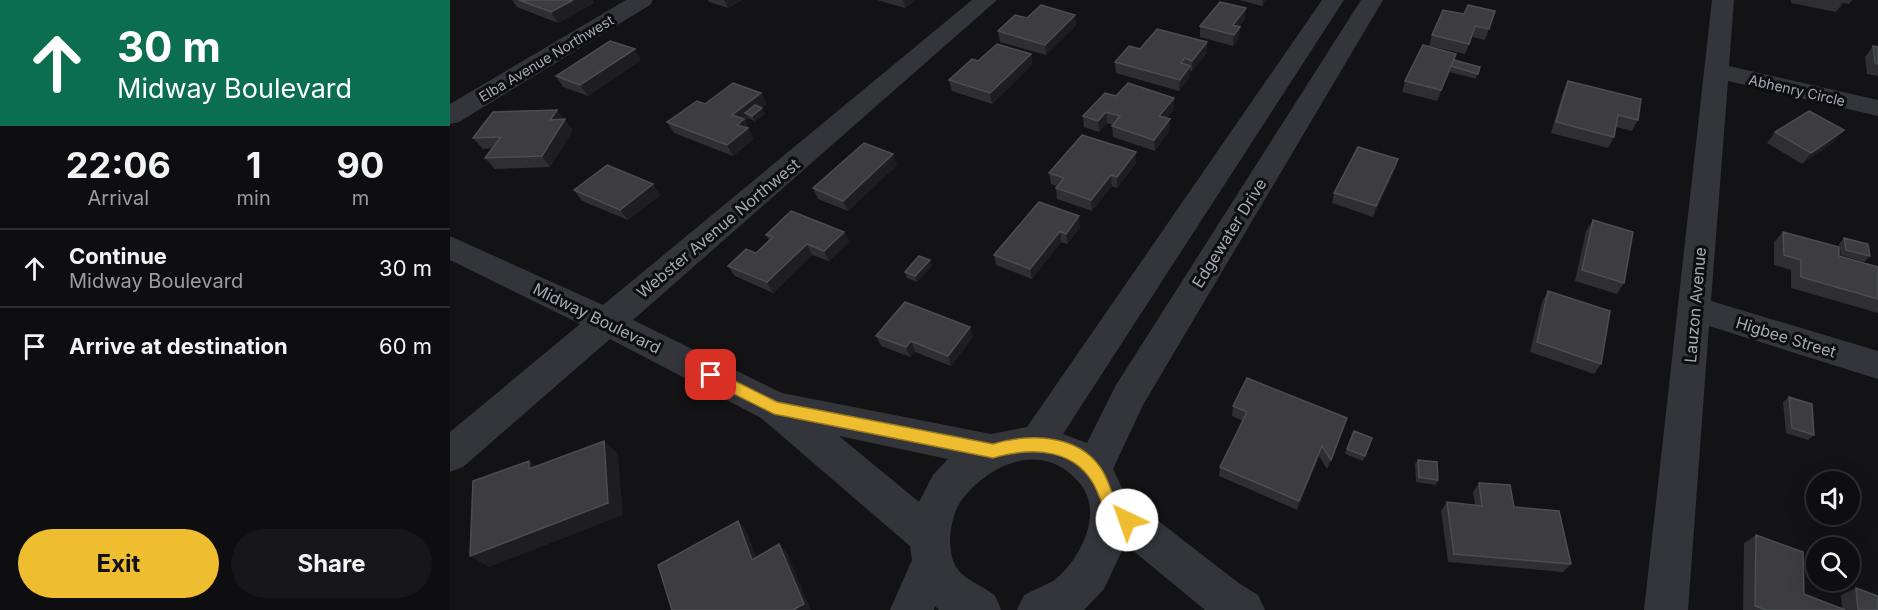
<!DOCTYPE html>
<style>
:root{--surface:#0e0e10;--page:#171719;--text:#f1f3f6;--muted:#9b9c9f;--line:#2e2e30;--accent:#efbe30}
body{margin:0;font-family:Inter,sans-serif;background:var(--page);color:var(--text);height:100vh;display:flex;flex-direction:column;font-size:22px;white-space:nowrap}
*{box-sizing:border-box;margin:0}
p{font-size:20px;color:var(--muted)}
.icon{flex:none;width:33px;height:33px;fill:none;stroke:currentColor;stroke-width:2;stroke-linecap:round;stroke-linejoin:round}
.map{position:relative;flex:1;overflow:hidden}
.side{display:flex;flex-direction:column;background:var(--surface);width:450px}
.side>*{flex:none}
.guide{background:#0b6e4f;color:#fff;overflow:hidden}
.tools{position:absolute;left:1356px;top:471px;display:grid;gap:12px}
.tools a{display:grid;place-items:center;width:54px;height:54px;border-radius:50%;background:var(--surface);box-shadow:0 6px 24px #0002,0 0 0 2px var(--line);font-size:30px}
.pin{position:absolute;display:grid;place-items:center;width:51px;height:51px;color:#fff;margin:-26px;border-radius:12px;box-shadow:0 3px 9px #0006}
.me{position:absolute;width:66px;margin:-33px;rotate:318deg;stroke-linejoin:round;filter:drop-shadow(0 0 4px #0008)}
.turn{display:flex;align-items:center;gap:21px;height:126px;padding:0 18px;font-size:27px}
.turn .icon{width:78px;height:78px;stroke-width:2.5}
.turn b{display:block;font-size:42px;line-height:51px}
.eta{display:flex;justify-content:space-evenly;align-items:center;height:102px;text-align:center}
.eta b{font-size:36px;font-weight:700;line-height:42px}
.cta{display:flex;gap:12px;margin-top:auto;padding:12px 18px}
.cta a{flex:1;height:69px;border-radius:36px;background:var(--accent);color:#111;font-size:24px;font-weight:700;line-height:69px;text-align:center}
.cta a+a{background:var(--page);color:var(--text)}
ul{padding:0;list-style:none}
li{display:flex;align-items:center;gap:18px;height:78px;padding:0 18px;border-top:2px solid var(--line)}
li div{flex:1}
li b{display:block;font-size:22px}
li em{font-style:normal}
main{display:flex;flex:1;min-height:0}
.map>svg:first-child{display:block}
.lines{fill:none;stroke-linecap:round;stroke-linejoin:round}
.minor{fill:#34353a;fill-rule:evenodd}
.wall{fill:#2f2f33}
.shaded-wall{fill:#1e1e21}
.building{fill:#3c3c41;stroke:#4c4d53;stroke-width:1.5}
.route{fill:#efbe30;stroke:#9b7c1f;stroke-width:1.5}
.labels{text-anchor:middle;dominant-baseline:central;stroke-width:6;stroke-linejoin:round;paint-order:stroke}
.far-street-label{font-size:14px;fill:#a5a9b5;stroke:#0e0e10}
.street-label{font-size:16px;fill:#a5a9b5;stroke:#0e0e10}
</style>
<main>
<section class="side">
<div class="guide">
<div class="turn"><svg class="icon" aria-label="ahead" viewBox="0 0 24 24"><path d="M12 20V5M6 11l6-6 6 6"/></svg><div><b>30 m</b>Midway Boulevard</div></div>
</div>
<div class="eta">
<div><b>22:06</b><p>Arrival</p></div>
<div><b>1</b><p>min</p></div>
<div><b>90</b><p>m</p></div>
</div>
<ul>
<li><svg class="icon" aria-label="ahead" viewBox="0 0 24 24"><path d="M12 20V5M6 11l6-6 6 6"/></svg><div><b>Continue</b><p>Midway Boulevard</p></div><em>30 m</em></li>
<li><svg class="icon" aria-label="arrive" viewBox="0 0 24 24"><path d="M6 21V4h12l-3 4 3 4H6"/></svg><div><b>Arrive at destination</b></div><em>60 m</em></li>
</ul>
<div class="cta"><a>Exit</a><a>Share</a></div>
</section>
<div class="map">
<svg width="1428" height="610" viewBox="0 0 1428 610">
<rect width="100%" height="100%" fill="#131315"/>
<g class="lines">
<path class="minor" d="M176,0H203L200,5L9,122L0,124V104Z
M522,0H547L183,320L332,393L541,434L577,427L872,0H894L613,434L637,443L666,385L911,0H933L693,405L663,469L676,496L790,584L808,595L815,610H755L675,544L654,589L634,610H567L574,595C583,590 594,586 603,581C629,562 654,514 631,485C597,441 544,460 514,497C501,512 496,544 504,563C511,579 530,584 543,594C547,597 549,605 551,610H489L485,606L484,610H440L462,560L460,546L311,418L160,339L13,467L0,472V432L130,324L0,260V236L153,305ZM389,436L498,459L483,475L469,502Z
M1262,0H1284L1279,66L1428,100V116L1278,81L1261,301L1428,351V379L1259,326L1238,610H1194Z"/>
</g>
<path class="wall" d="M62,0H142L144,3L108,23L67,7Z
M258,0H292L278,8L259,2Z
M427,0H466L455,8Z
M789,0H817L812,6Z
M1341,0H1402L1399,4L1393,3L1386,12L1341,3Z
M1045,11L1035,40L1022,37L1015,54L979,46L982,35L1014,14Z
M625,15L626,25L596,55L550,42L548,31L577,18Z
M795,19L789,27V38L783,46L750,37V26Z
M757,42V53L742,71H740V77L729,91L666,73L665,62L690,49Z
M1423,46L1428,47V76L1417,74L1415,57Z
M581,54L582,65L542,104L502,91L499,80L528,61Z
M191,60L138,96L113,87L106,76Z
M1004,60L1030,67L1026,79L999,72L1000,71L987,101L952,92L955,81Z
M1118,81L1188,120L1182,131L1166,127L1164,137L1158,148L1101,133L1113,92Z
M311,93L316,104L311,108L315,114L305,121L298,118L295,120L303,139L283,156L224,133L217,122L255,104Z
M666,96L724,109L717,118L720,119V130L705,151L663,137L662,126L663,125L657,123L649,132L634,127L633,116Z
M107,110L123,130L100,167L45,169L35,158L42,148L33,149L23,138Z
M1325,132L1385,141L1352,164L1317,143Z
M948,159L945,170L923,217L882,203L884,193Z
M686,163L667,188L662,186L642,211L607,199L606,188L607,186L601,184L599,173Z
M447,165L398,211L368,199L363,188Z
M203,184L210,195L178,220L132,201L124,190Z
M589,202L630,227L617,244L611,242L582,279L546,265L544,255Z
M1143,220L1174,283L1167,294L1125,281L1136,231Z
M394,232L399,242L379,261L362,255L323,293L285,276L278,266L306,253L319,240L316,235Z
M1333,232L1389,256L1428,267V313L1341,288V270L1324,265V242Z
M1394,238L1420,256L1414,262L1391,255L1389,244Z
M480,260L482,266L467,282L457,278L455,272Z
M1098,291L1151,364L1144,374L1080,352L1092,302Z
M520,327L523,337L501,366L465,352L460,357L431,346L426,336Z
M1339,397L1364,435L1358,440L1336,433L1333,402Z
M783,406L897,418L877,469L869,456L847,510L769,476L770,467L793,421L782,416Z
M904,431L922,438L913,461L895,454Z
M968,460L988,480L986,485L966,482L965,464Z
M1029,483L1064,507L1121,564L1113,572L998,562L991,511L997,502L1025,505L1023,492Z
M1306,535L1354,594L1392,609L1391,595L1406,588L1428,610H1293L1294,543Z"/>
<path class="shaded-wall" d="M123,0H142L144,3L108,23L101,12Z
M274,0H292L278,8Z
M453,0H466L455,8Z
M813,0H817L812,6Z
M796,8L795,19L783,36V25Z
M625,15L626,25L596,55L595,45Z
M790,27L789,38L783,46L784,35Z
M757,42V53L742,71V61Z
M185,49L191,60L138,96L130,85Z
M581,54L582,65L542,104L540,93Z
M1006,54L1002,67L987,101L991,90Z
M740,66V77L729,91L730,80Z
M311,93L316,104L301,115L295,113L298,118L295,120L303,139L283,156L277,145L282,115Z
M724,98V109L710,127L709,116Z
M312,108L315,114L305,121L302,116Z
M107,110L123,130L100,167L92,156L100,120Z
M656,112L657,123L649,132L648,121Z
M720,119V130L705,151L704,140Z
M1394,130L1385,141L1352,164L1361,153Z
M686,152V163L667,188V177Z
M443,154L447,165L398,211L393,201Z
M948,159L945,170L923,217L926,206Z
M661,175L662,186L642,211L641,200Z
M203,184L210,195L178,220L170,210Z
M629,216L630,227L617,244L616,234Z
M610,231L611,242L582,279L580,269Z
M394,232L399,242L379,261L374,251Z
M357,244L362,255L323,293L317,282Z
M480,260L482,266L467,282L465,276Z
M520,327L523,337L501,366L498,356Z
M461,341L465,352L460,357L456,347Z
M154,441L168,454L173,515L39,567L20,556Z
M872,446L869,456L847,510L849,501Z
M79,461L96,473L79,469Z
M288,521L296,530L311,568L302,560Z
M329,544L337,553L361,610H343Z"/>
<path class="building" d="M69,0H123L101,12Z
M770,2L796,8L783,25L790,27L784,35L750,26Z
M591,5L625,15L595,45L548,31L565,15L577,18Z
M1018,5L1045,11L1039,29L1025,26L1019,44L982,35L993,10L1014,14Z
M707,29L757,42L742,61L735,58L731,63L740,66L730,80L665,62L679,46L690,49Z
M160,41L185,49L130,85L106,76Z
M547,44L581,54L540,93L499,80L522,59L528,61Z
M973,45L1006,54L991,90L955,81Z
M1423,46L1428,47V64L1425,63Z
M1004,60L1030,67L1028,74L1001,66Z
M1118,81L1191,99L1188,120L1168,115L1164,137L1106,122Z
M283,83L311,93L282,115L294,119L287,125L298,128L277,145L217,122L247,101L255,104Z
M678,83L724,98L709,116L720,119L704,140L662,126L670,116L656,112L648,121L633,116L655,93L666,96Z
M305,105L312,108L302,116L295,113Z
M107,110L100,120L115,119L92,156L35,158L51,137L23,138L43,112Z
M1359,111L1394,130L1361,153L1325,132Z
M632,135L686,152L667,177L661,175L641,200L606,188L614,178L599,173Z
M414,143L443,154L393,201L363,188Z
M908,147L948,159L926,206L884,193Z
M157,165L203,184L170,210L124,190Z
M589,202L629,216L616,234L610,231L580,269L544,255Z
M341,211L394,232L374,251L357,244L317,282L278,266L296,249L306,253L323,237L316,235Z
M1143,220L1183,232L1174,283L1132,270Z
M1333,232L1389,247V256L1428,267V299L1351,277V260L1334,255Z
M1394,238L1418,244L1420,256L1396,250Z
M469,256L480,260L465,276L455,272Z
M1098,291L1160,311L1151,364L1087,342Z
M455,302L520,327L498,356L461,341L456,347L426,336Z
M797,378L897,418L881,460L872,446L849,501L770,467L797,412L783,406Z
M1339,397L1362,404L1364,435L1342,428Z
M904,431L922,438L915,456L897,449Z
M154,441L158,503L20,556L23,481L79,461V469Z
M968,460L987,462L988,480L969,477Z
M1029,483L1060,485L1064,507L1109,511L1121,564L1004,554L997,502L1032,506Z
M288,521L302,560L329,544L354,604L343,610H222L208,565Z
M1306,535L1353,552L1354,594L1395,610H1316L1305,606Z
M1406,588L1428,596V610H1408Z"/>
<path class="route" d="M261,369L327,402L543,444C578,434 626,433 650,467C658,478 660,490 666,501C671,509 681,511 685,520L683,526L677,528C655,520 655,509 647,491C628,447 582,447 543,458L324,414L256,380L254,375L256,371Z"/>
<g class="labels">
<g class="far-street-label">
<text transform="translate(96 58) rotate(-31)">Elba Avenue Northwest</text>
<text transform="translate(1347 90) rotate(13)">Abhenry Circle</text>
</g>
<g class="street-label">
<text transform="translate(268 228) rotate(-40)">Webster Avenue Northwest</text>
<text transform="translate(779 233) rotate(-58)">Edgewater Drive</text>
<text transform="translate(1245 305) rotate(-85)">Lauzon Avenue</text>
<text transform="translate(147 318) rotate(26)">Midway Boulevard</text>
<text transform="translate(1336 337) rotate(17)">Higbee Street</text>
</g>
</g>
</svg>
<div class="tools">
<a><svg class="icon" aria-label="sound" viewBox="0 0 24 24"><path d="M4 9h4l5-4v14l-5-4H4zM17 9q2 3 0 6"/></svg></a>
<a><svg class="icon" aria-label="search" viewBox="0 0 24 24"><circle cx="10" cy="10" r="6"/><path d="M15 15l6 6"/></svg></a>
</div>
<div class="pin" style="left:261px;top:375px;background:#d93025"><svg class="icon" aria-label="arrive" viewBox="0 0 24 24"><path d="M6 21V4h12l-3 4 3 4H6"/></svg></div>
<svg class="me" style="left:677px;top:520px" viewBox="-20 -20 40 40"><circle r="19" fill="#fff"/><path d="M0-13L10 11 0 6-10 11z" fill="#efbe30"/></svg>
</div>
</main>
